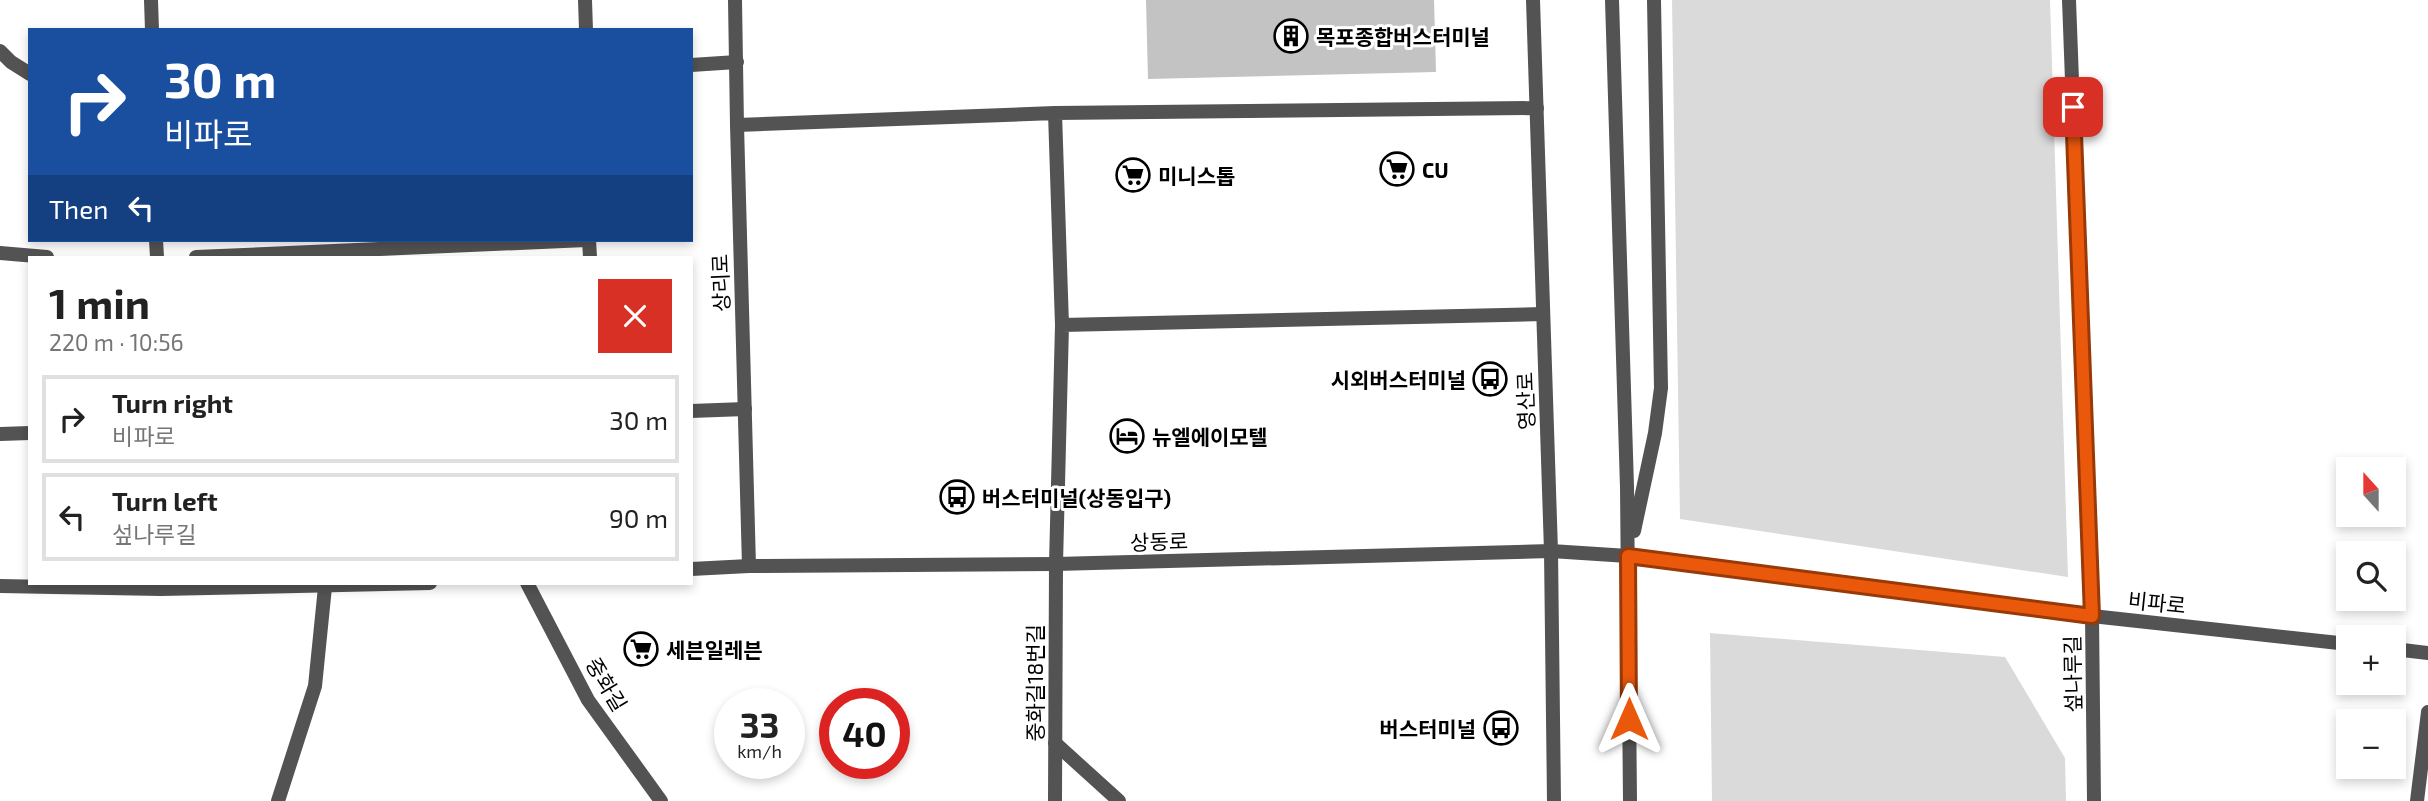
<!DOCTYPE html>
<meta charset="utf-8">
<style>
:root{--surface:#fff;--page:#f6f6f6;--text:#222;--muted:#767676;--line:#e0e0e0}
body{margin:0;font-family:"Exo 2","Noto Sans KR",sans-serif;background:var(--page);color:var(--text);height:100vh;display:flex;flex-direction:column;font-size:26px;white-space:nowrap}
*{box-sizing:border-box;margin:0}
p{font-size:23px;color:var(--muted)}
.icon{flex:none;width:38px;height:38px;fill:none;stroke:currentColor;stroke-width:2;stroke-linecap:round;stroke-linejoin:round}
.map{position:relative;flex:1;overflow:hidden}
.sheet{position:absolute;left:28px;top:256px;width:665px;height:329px;display:flex;flex-direction:column;background:var(--surface);border-radius:0px;box-shadow:0 4px 10px #0003}
.sheet>*{flex:none}
.top-card{position:absolute;left:28px;top:28px;width:665px;height:214px;border-radius:0px;box-shadow:0 4px 10px #0003;background:#1a4fa0;color:#fff;overflow:hidden}
.needle{width:46px;rotate:339deg}
.controls{position:absolute;left:2336px;top:457px;display:grid;gap:14px}
.controls a{display:grid;place-items:center;width:70px;height:70px;border-radius:0px;background:var(--surface);box-shadow:0 4px 10px #0003;font-size:35px}
.speed{position:absolute;left:714px;top:688px;display:flex;gap:14px;font-size:35px;font-weight:700;text-align:center}
.speed>*{display:grid;place-content:center;width:91px;height:91px;border-radius:50%;background:var(--surface);box-shadow:0 4px 10px #0003;line-height:1}
.speed small{font-size:18px;font-weight:400}
.speed .limit{border:10px solid #d22;background:#fff;color:#111}
.pin{position:absolute;display:grid;place-items:center;width:60px;height:60px;color:#fff;margin:-30px;border-radius:14px;box-shadow:0 4px 10px #0006}
.me{position:absolute;width:77px;margin:-38px;rotate:0deg;stroke-linejoin:round;filter:drop-shadow(0 0 5px #0008)}
.turn{display:flex;align-items:center;gap:24px;height:147px;padding:0 21px;font-size:32px}
.turn .icon{width:91px;height:91px;stroke-width:2.5}
.turn b{display:block;font-size:49px;line-height:60px}
.then{display:flex;align-items:center;height:66px;padding:0 21px;background:#0003;gap:14px;font-size:26px}
.round{display:grid;place-items:center;flex:none;width:74px;height:74px;border-radius:0px;background:var(--page)}
.headline{display:flex;align-items:center;justify-content:space-between;height:119px;padding:0 21px}
h1{font-size:42px;font-weight:700;line-height:52px}
ul{padding:0;list-style:none}
li{display:flex;align-items:center;gap:21px;height:88px;margin:0 14px 10px;padding:0 7px;border:4px solid var(--line);border-radius:0px}
li div{flex:1}
li b{display:block;font-size:26px}
li em{font-style:normal}
.map>svg:first-child{display:block}
.green{fill:#dadada}
.building{fill:#c3c3c3}
.lines{fill:none;stroke-linecap:round;stroke-linejoin:round}
.service{stroke:#535353;stroke-width:14}
.minor{stroke:#535353;stroke-width:14}
.tertiary{stroke:#535353;stroke-width:14}
.route-casing{stroke:#983908;stroke-width:18}
.route{stroke:#ea580c;stroke-width:12}
.labels{text-anchor:middle;dominant-baseline:central;stroke-width:6;stroke-linejoin:round;paint-order:stroke}
.poi-label{font-size:21px;font-weight:bold;fill:#000;stroke:#fff;text-anchor:start}
.street-label{font-size:21px;fill:#000;stroke:#fff}
</style>
<div class="map">
<svg width="2428" height="801" viewBox="0 0 2428 801">
<rect width="100%" height="100%" fill="#fff"/>
<path class="green" d="M1672,0H2050L2068,577L1680,519Z
M1710,633L2005,657L2065,758L2066,801H1712Z"/>
<path class="building" d="M1146,0H1434L1436,72L1148,79Z"/>
<g class="lines">
<path class="service" d="M151,0L152,30
M585,0L586,30
M0,51L11,62L30,74
M691,65L737,62
M156,240L157,257
M589,240L590,257
M0,253L47,257
M196,257L586,240
M691,411L745,409
M0,434L30,433
M1055,743L1119,801
M278,801L315,686L325,587"/>
<path class="minor" d="M2069,0L2092,616L2094,801
M1055,113L1062,325L1056,564L1055,801
M737,125L1055,113L1537,108
M1062,325L1543,314
M691,569L749,566
M527,583L588,700L661,801
M0,586L161,589L430,583
M2417,801L2428,712"/>
<path class="tertiary" d="M735,0L737,125L749,566L1056,564L1551,551L1628,556L2092,616L2348,644
M1533,0L1551,551L1554,801
M1612,0L1627,487L1630,801
M1634,531L1655,433L1661,388L1654,0
M2394,649L2428,653"/>
</g>
<g class="lines">
<defs>
<path id="route" d="M1629,719L1628,556L2092,616L2073,107"/>
</defs>
<use href="#route" class="route-casing"/>
<use href="#route" class="route"/>
</g>
<defs>
<symbol id="building-ring" viewBox="-11 -11 22 22"><circle r="9.5" fill="#fff" stroke="#000" stroke-width="1.5"/><path d="M-4-6H4V6H1V3H-1V6H-4ZM-2.5-4.3h1.7v1.8h-1.7ZM.8-4.3h1.7v1.8H.8ZM-2.5-1h1.7V.8h-1.7ZM.8-1h1.7V.8H.8Z" fill="#000"/></symbol>
<symbol id="supermarket-ring" viewBox="-11 -11 22 22"><circle r="9.5" fill="#fff" stroke="#000" stroke-width="1.5"/><path d="M-6-5.5h2.5l.6 2H6L4.5 2H-2.5L-4.4-4H-6ZM-1.5 3.2a1.3 1.3 0 1 0 .1 0ZM3 3.2a1.3 1.3 0 1 0 .1 0Z" fill="#000"/></symbol>
<symbol id="bus-ring" viewBox="-11 -11 22 22"><circle r="9.5" fill="#fff" stroke="#000" stroke-width="1.5"/><path d="M-5-6H5V4H4V6H2V4H-2V6H-4V4H-5ZM-3.5-4V0h7V-4ZM-3.5 1.2v1.5H-2V1.2ZM2 1.2v1.5H3.5V1.2Z" fill="#000"/></symbol>
<symbol id="hotel-ring" viewBox="-11 -11 22 22"><circle r="9.5" fill="#fff" stroke="#000" stroke-width="1.5"/><path d="M-6-4.5h1.5V1H6V5H4.5V3h-9V5H-6ZM-4 0a1.8 1.8 0 1 1 3.6 0ZM.5 0V-2.5h3Q6-2.5 6 0Z" fill="#000"/></symbol>
</defs>
<g fill-rule="evenodd">
<use href="#building-ring" x="1272" y="17" width="38" height="38"/>
<use href="#supermarket-ring" x="1378" y="150" width="38" height="38"/>
<use href="#supermarket-ring" x="1114" y="156" width="38" height="38"/>
<use href="#bus-ring" x="1471" y="360" width="38" height="38"/>
<use href="#hotel-ring" x="1108" y="417" width="38" height="38"/>
<use href="#bus-ring" x="938" y="478" width="38" height="38"/>
<use href="#supermarket-ring" x="622" y="630" width="38" height="38"/>
<use href="#bus-ring" x="1482" y="709" width="38" height="38"/>
</g>
<g class="labels">
<g class="poi-label">
<text x="1316" y="36">목포종합버스터미널</text>
<text x="1422" y="169">CU</text>
<text x="1158" y="175">미니스톱</text>
<text x="1466" y="379" text-anchor="end">시외버스터미널</text>
<text x="1152" y="436">뉴엘에이모텔</text>
<text x="982" y="497">버스터미널(상동입구)</text>
<text x="666" y="649">세븐일레븐</text>
<text x="1476" y="728" text-anchor="end">버스터미널</text>
</g>
<g class="street-label">
<text transform="translate(720 283) rotate(-92)">상리로</text>
<text transform="translate(1525 401) rotate(-92)">영산로</text>
<text transform="translate(1159 541) rotate(-2)">상동로</text>
<text transform="translate(2157 602) rotate(6)">비파로</text>
<text transform="translate(2072 674) rotate(-91)">섶나루길</text>
<text transform="translate(1034 683) rotate(-90)">중화길18번길</text>
<text transform="translate(607 684) rotate(59)">중화길</text>
</g>
</g>
</svg>
<div class="controls">
<a><svg class="needle" viewBox="-14 -14 28 28"><path d="M0-13l5 13h-10z" fill="#e53935"/><path d="M0 13l5-13h-10z" fill="#767676"/></svg></a>
<a><svg class="icon" aria-label="search" viewBox="0 0 24 24"><circle cx="10" cy="10" r="6"/><path d="M15 15l6 6"/></svg></a>
<a>+</a>
<a>−</a>
</div>
<div class="speed"><div>33<small>km/h</small></div><div class="limit">40</div></div>
<div class="pin" style="left:2073px;top:107px;background:#d93025"><svg class="icon" aria-label="arrive" viewBox="0 0 24 24"><path d="M6 21V4h12l-3 4 3 4H6"/></svg></div>
<svg class="me" style="left:1629px;top:719px" viewBox="-20 -20 40 40"><path d="M0-17L14 15 0 8-14 15z" fill="#ea580c" stroke="#fff" stroke-width="4"/></svg>
<div class="top-card">
<div class="turn"><svg class="icon" aria-label="right" viewBox="0 0 24 24"><path d="M7 20v-9h11M14 6l5 5-5 5"/></svg><div><b>30 m</b>비파로</div></div>
<div class="then">Then<svg class="icon" aria-label="left" viewBox="0 0 24 24"><path d="M17 20v-9H6M10 6l-5 5 5 5"/></svg></div>
</div>
<section class="sheet">
<div class="headline"><div><h1>1 min</h1><p>220 m · 10:56</p></div><a class="round" style="background:#d93025;color:#fff"><svg class="icon" aria-label="close" viewBox="0 0 24 24"><path d="M6 6l12 12M18 6L6 18"/></svg></a></div>
<ul>
<li><svg class="icon" aria-label="right" viewBox="0 0 24 24"><path d="M7 20v-9h11M14 6l5 5-5 5"/></svg><div><b>Turn right</b><p>비파로</p></div><em>30 m</em></li>
<li><svg class="icon" aria-label="left" viewBox="0 0 24 24"><path d="M17 20v-9H6M10 6l-5 5 5 5"/></svg><div><b>Turn left</b><p>섶나루길</p></div><em>90 m</em></li>
</ul>
</section>
</div>
